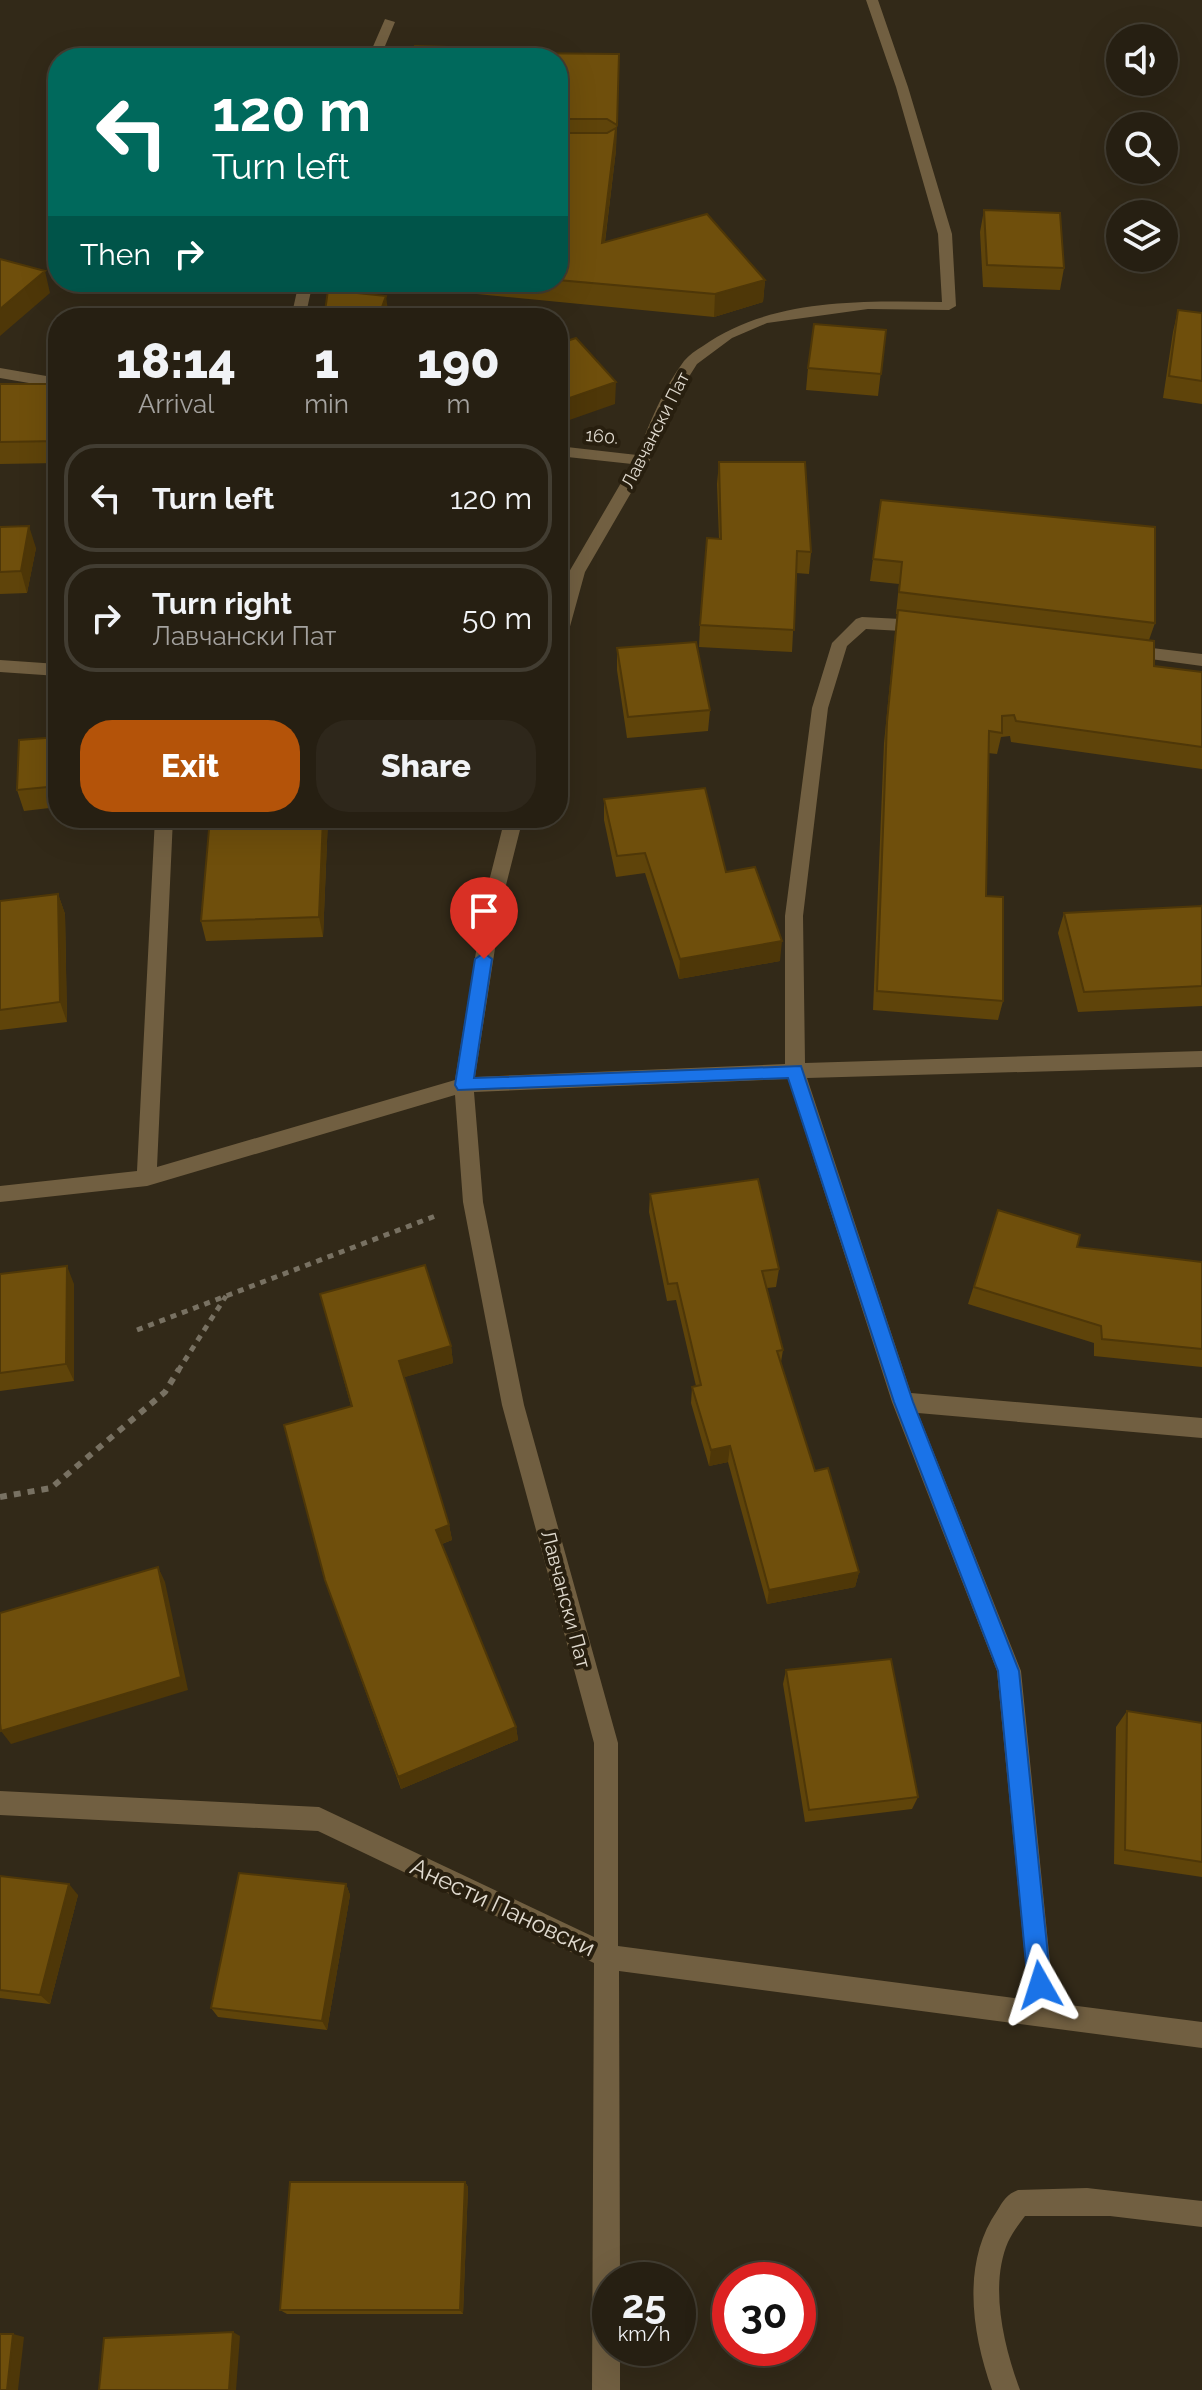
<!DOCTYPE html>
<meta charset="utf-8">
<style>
:root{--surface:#261f12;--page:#2e271b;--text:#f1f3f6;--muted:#a4a29f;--line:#423d32;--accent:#b45309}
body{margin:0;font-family:Raleway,sans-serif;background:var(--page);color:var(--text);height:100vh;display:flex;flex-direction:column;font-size:30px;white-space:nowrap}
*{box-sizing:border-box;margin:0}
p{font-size:26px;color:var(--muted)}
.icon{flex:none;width:44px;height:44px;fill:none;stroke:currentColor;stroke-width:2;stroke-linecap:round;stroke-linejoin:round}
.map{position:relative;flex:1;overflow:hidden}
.drawer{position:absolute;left:48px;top:308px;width:520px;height:520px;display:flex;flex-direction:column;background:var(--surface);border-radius:32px;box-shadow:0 8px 32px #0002,0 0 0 2px var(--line)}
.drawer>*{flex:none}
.hud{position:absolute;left:48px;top:48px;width:520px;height:244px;border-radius:32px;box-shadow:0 8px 32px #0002,0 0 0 2px var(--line);background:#00695c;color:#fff;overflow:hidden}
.controls{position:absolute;left:1106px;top:24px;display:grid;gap:16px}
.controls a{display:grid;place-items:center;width:72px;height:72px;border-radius:50%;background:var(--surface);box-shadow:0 8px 32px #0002,0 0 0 2px var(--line);font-size:40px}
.speed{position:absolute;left:592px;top:2262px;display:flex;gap:16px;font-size:40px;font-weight:700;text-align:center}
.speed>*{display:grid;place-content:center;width:104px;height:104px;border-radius:50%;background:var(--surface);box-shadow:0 8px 32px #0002,0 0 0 2px var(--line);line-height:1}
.speed small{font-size:20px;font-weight:400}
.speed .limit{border:12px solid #d22;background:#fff;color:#111}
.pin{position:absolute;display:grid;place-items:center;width:68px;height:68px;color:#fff;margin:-82px -34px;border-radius:50% 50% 50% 0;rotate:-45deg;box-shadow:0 0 8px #0007}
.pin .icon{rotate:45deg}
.me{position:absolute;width:88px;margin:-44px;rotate:354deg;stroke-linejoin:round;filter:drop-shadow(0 0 6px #0008)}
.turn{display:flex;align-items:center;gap:28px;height:168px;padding:0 32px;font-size:36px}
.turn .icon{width:104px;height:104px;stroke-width:2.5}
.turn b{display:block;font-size:56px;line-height:68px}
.then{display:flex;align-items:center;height:76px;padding:0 32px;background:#0003;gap:16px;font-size:30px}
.eta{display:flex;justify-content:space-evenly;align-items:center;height:136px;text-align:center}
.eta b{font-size:48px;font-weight:800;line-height:56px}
.cta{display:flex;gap:16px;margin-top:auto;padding:16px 32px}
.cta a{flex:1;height:92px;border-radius:32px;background:var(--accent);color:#fff;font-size:32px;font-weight:800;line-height:92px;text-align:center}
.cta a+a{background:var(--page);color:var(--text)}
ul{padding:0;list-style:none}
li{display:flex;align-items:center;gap:24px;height:108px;margin:0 16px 12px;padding:0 16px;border:4px solid var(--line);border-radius:32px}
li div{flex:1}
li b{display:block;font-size:30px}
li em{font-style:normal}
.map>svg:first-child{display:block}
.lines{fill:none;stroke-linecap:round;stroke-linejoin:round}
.path-far1{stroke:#787162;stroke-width:5;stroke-dasharray:6 6;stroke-linecap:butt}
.path{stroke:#787162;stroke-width:6;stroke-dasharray:7 7;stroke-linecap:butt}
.minor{fill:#715f41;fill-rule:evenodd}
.wall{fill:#5f440a}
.shaded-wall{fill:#4e3708}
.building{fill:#6f4f0c;stroke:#4e3708;stroke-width:2}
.route{fill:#1a73e8;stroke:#114b97;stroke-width:2}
.labels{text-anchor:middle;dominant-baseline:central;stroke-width:8;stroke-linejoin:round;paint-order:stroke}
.far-street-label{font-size:18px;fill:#e0dacf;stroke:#281f0f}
.street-label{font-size:20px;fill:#e0dacf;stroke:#281f0f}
.near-street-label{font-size:24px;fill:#e0dacf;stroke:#281f0f}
</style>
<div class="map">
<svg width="1202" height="2390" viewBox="0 0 1202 2390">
<rect width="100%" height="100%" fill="#322918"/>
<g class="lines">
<path class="path-far1" d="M137,1330L438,1215
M178,1371L226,1296"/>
<path class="path" d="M0,1497L51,1488L165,1392L179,1369"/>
<path class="minor" d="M866,0H878L908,87L952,234L956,306L949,310L868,309L767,323L732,338L697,364L673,402L650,460L585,572L566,641L558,647V612L569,572L632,464L558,456V446L637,455C650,422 663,389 684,361C689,355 696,350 703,346C770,298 863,301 942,302L938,234L896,87Z
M385,19L395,22L380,58H368Z
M299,282H313L305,318H291Z
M0,368L58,378V388L0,378Z
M862,617L920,620L928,626L920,632L866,629L847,646L828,708L803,916L805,1063L1202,1051V1067L807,1078L911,1393L1202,1418V1438L918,1413L1021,1671L1054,2003L1202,2022V2048L619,1971L620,2280H610V2348H620V2390H592L594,1963L318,1831L0,1815V1791L319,1807L594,1937V1743L502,1405L463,1202L455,1095L147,1186L0,1202V1186L137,1171L155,818H173L157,1167L455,1080L485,897L505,818H523L503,897L475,1077L785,1064V916L812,708L832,643L856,619ZM788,1079L892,1402L997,1671L1029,2000L618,1946V1743L524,1405L483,1202L474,1092Z
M1127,645L1202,654V666L1121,655L1119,651L1121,647Z
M0,660L58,664V676L0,672Z
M1087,2188L1202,2201V2227L1110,2216H1025C1019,2224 1012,2233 1008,2242C989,2286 1004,2347 1020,2390H992C972,2334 961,2263 997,2211C1003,2201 1007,2194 1018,2190Z"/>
</g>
<path class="wall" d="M517,49V53L619,54L616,150L605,242L765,280L763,302L714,317L395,286V282H558V58H413Z
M984,210L1064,268L1060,290L983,287L980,232Z
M1178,310L1202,313V404L1163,398L1173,332Z
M886,330L878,396L806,390L808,368Z
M0,384H58V463L0,464Z
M719,462L811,552L809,574L796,573L792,652L699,647L700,625L719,539L717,484Z
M881,500L1155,623L1149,640L1154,666L1202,672V769L1011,742L1010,736L1001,737L997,754L988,753L986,896L1003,1001L998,1020L873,1010L884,743L897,614H896L899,584L870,581Z
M0,527L36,548L27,593L0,594Z
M617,648L710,710L708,731L627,738L617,670Z
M58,737V807L24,811L17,790Z
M604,799L726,872L780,961L679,979L645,873L616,877L604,820Z
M210,818H328L323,937L206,941L201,921Z
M58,894L65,914L67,1022L0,1030V901Z
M1202,904V1006L1078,1012L1058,933L1064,913L1201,907Z
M650,1194L779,1269L776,1287L767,1288L783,1350L781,1362L815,1471L859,1572L855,1587L767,1604L728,1462L709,1466L691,1403L692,1387L696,1386L676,1300L667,1301L649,1212Z
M998,1210L1077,1247L1202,1262V1367L1094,1356V1343L968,1304Z
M0,1274L74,1284V1381L0,1391Z
M320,1294L451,1346L453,1363L404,1377L449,1525L452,1540L442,1544L516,1727L518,1740L401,1789L325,1580L351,1406Z
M786,1670L918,1797L912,1809L805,1822L783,1684Z
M1127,1711L1202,1723V1877L1114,1864L1116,1727Z
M0,1876L78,1895L50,2004L0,1998Z
M346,1884L350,1895L327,2030L218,2017L211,2008Z
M465,2182L468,2187L463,2314H287L280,2310Z"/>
<path class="shaded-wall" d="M616,128V150L602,265V243Z
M45,271L50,293L0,336V309Z
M765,280L763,302L714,317L715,294Z
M386,296L389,318H378Z
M616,382L615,404L558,424V402Z
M561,464V486L558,522V495Z
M29,526L36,548L27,593L21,571Z
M323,818H328L323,937L319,917Z
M58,894L65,914L67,1022L60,1002Z
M782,941L780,961L679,979L680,959Z
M67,1266L74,1284V1381L66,1364Z
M451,1346L453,1363L402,1378L399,1361Z
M730,1446L728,1462L709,1466L711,1450Z
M449,1525L452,1540L438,1545L436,1530Z
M158,1567L165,1582L188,1690L11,1744L1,1731Z
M859,1572L855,1587L767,1604L769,1590Z
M516,1727L518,1740L401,1789L398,1777Z
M69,1884L78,1895L50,2004L40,1995Z
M346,1884L350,1895L327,2030L322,2021Z
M465,2182L468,2187L463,2314L460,2310Z
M233,2332L240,2336L236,2390H229Z
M13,2334L24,2337L18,2390H7Z"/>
<path class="building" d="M415,46L517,49L516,53L619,54L617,125L607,119H558V58H413Z
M616,128L602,243L707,214L765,280L715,294L558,280V133H607Z
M984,210L1060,213L1064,268L987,265Z
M0,259L45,271L0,309Z
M328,290L386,296L378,318H324Z
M1178,310L1202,313V381L1169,376Z
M814,324L886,330L881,374L808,368Z
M576,338L616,382L558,402V344Z
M0,384H58V441L0,442Z
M719,462H805L811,552L797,551L794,630L700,625L707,538L721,539Z
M558,464H561L558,495Z
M881,500L1155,527V623L899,592L902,562L873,559Z
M29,526L21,571L0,572V527Z
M898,610L1154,641V666L1202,672V747L1016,721L1014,715L1002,716V733L989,731L986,896L1003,897V1001L877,991L887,722Z
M696,642L710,710L628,717L617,648Z
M58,737V786L17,790L19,740Z
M705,788L726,872L755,867L782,941L680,959L645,853L617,856L604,799Z
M210,818H323L319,917L201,921Z
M58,894L60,1002L0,1010V901Z
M1202,906V986L1084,992L1064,913Z
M758,1179L779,1269L762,1271L783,1350L777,1351L815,1471L828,1468L859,1572L769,1590L730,1446L711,1450L692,1387L701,1385L677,1283L668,1284L650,1194Z
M998,1210L1080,1235L1077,1247L1202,1262V1349L1102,1339L1101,1326L974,1287Z
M425,1265L451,1346L399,1361L449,1525L436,1530L516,1727L398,1777L325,1580L284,1425L352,1406L320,1294Z
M67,1266L66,1364L0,1373V1274Z
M158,1567L181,1677L1,1731L0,1723V1613Z
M891,1659L918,1797L809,1810L786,1670Z
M1127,1711L1202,1723V1862L1125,1850Z
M239,1873L346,1884L322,2021L211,2008Z
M0,1876L69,1884L40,1995L0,1990Z
M290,2182H465L460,2310H280Z
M233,2332L229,2390H99L104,2338Z
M0,2334H13L7,2390H0Z"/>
<path class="route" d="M484,953L492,959L474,1078L801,1066L913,1402L1019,1671L1051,1985L1048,1993L1040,1996L1032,1993L1028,1985L998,1671L894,1402L788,1078L458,1090L455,1085L475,959Z"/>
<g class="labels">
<g class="far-street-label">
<text transform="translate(655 430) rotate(-63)">Лавчански Пат</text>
<text transform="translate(602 436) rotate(6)">160.</text>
</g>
<g class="street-label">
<text transform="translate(566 1599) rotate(75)">Лавчански Пат</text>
</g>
<g class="near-street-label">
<text transform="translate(503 1907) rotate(25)">Анести Пановски</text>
</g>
</g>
</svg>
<div class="controls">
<a><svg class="icon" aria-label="sound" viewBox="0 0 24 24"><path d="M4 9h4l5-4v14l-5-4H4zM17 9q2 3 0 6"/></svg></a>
<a><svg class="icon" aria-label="search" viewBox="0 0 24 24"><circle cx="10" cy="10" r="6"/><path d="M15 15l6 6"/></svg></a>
<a><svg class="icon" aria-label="layers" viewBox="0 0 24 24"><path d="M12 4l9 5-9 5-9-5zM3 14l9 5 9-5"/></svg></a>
</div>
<div class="speed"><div>25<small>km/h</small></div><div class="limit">30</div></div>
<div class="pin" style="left:484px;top:959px;background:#d93025"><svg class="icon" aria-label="arrive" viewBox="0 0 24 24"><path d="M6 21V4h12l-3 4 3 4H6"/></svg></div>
<svg class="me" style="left:1040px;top:1985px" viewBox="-20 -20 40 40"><path d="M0-17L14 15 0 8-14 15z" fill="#1a73e8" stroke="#fff" stroke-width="4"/></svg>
<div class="hud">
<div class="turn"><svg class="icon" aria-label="left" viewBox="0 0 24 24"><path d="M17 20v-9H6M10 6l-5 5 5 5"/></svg><div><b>120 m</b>Turn left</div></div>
<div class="then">Then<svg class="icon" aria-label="right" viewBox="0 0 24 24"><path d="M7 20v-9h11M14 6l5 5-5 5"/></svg></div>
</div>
<section class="drawer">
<div class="eta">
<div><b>18:14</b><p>Arrival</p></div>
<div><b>1</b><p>min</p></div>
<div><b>190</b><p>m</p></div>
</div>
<ul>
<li><svg class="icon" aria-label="left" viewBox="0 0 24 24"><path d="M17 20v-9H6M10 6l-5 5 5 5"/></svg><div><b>Turn left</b></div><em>120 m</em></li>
<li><svg class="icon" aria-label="right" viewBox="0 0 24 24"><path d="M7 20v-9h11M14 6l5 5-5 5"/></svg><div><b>Turn right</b><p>Лавчански Пат</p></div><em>50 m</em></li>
</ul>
<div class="cta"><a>Exit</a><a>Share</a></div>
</section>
</div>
